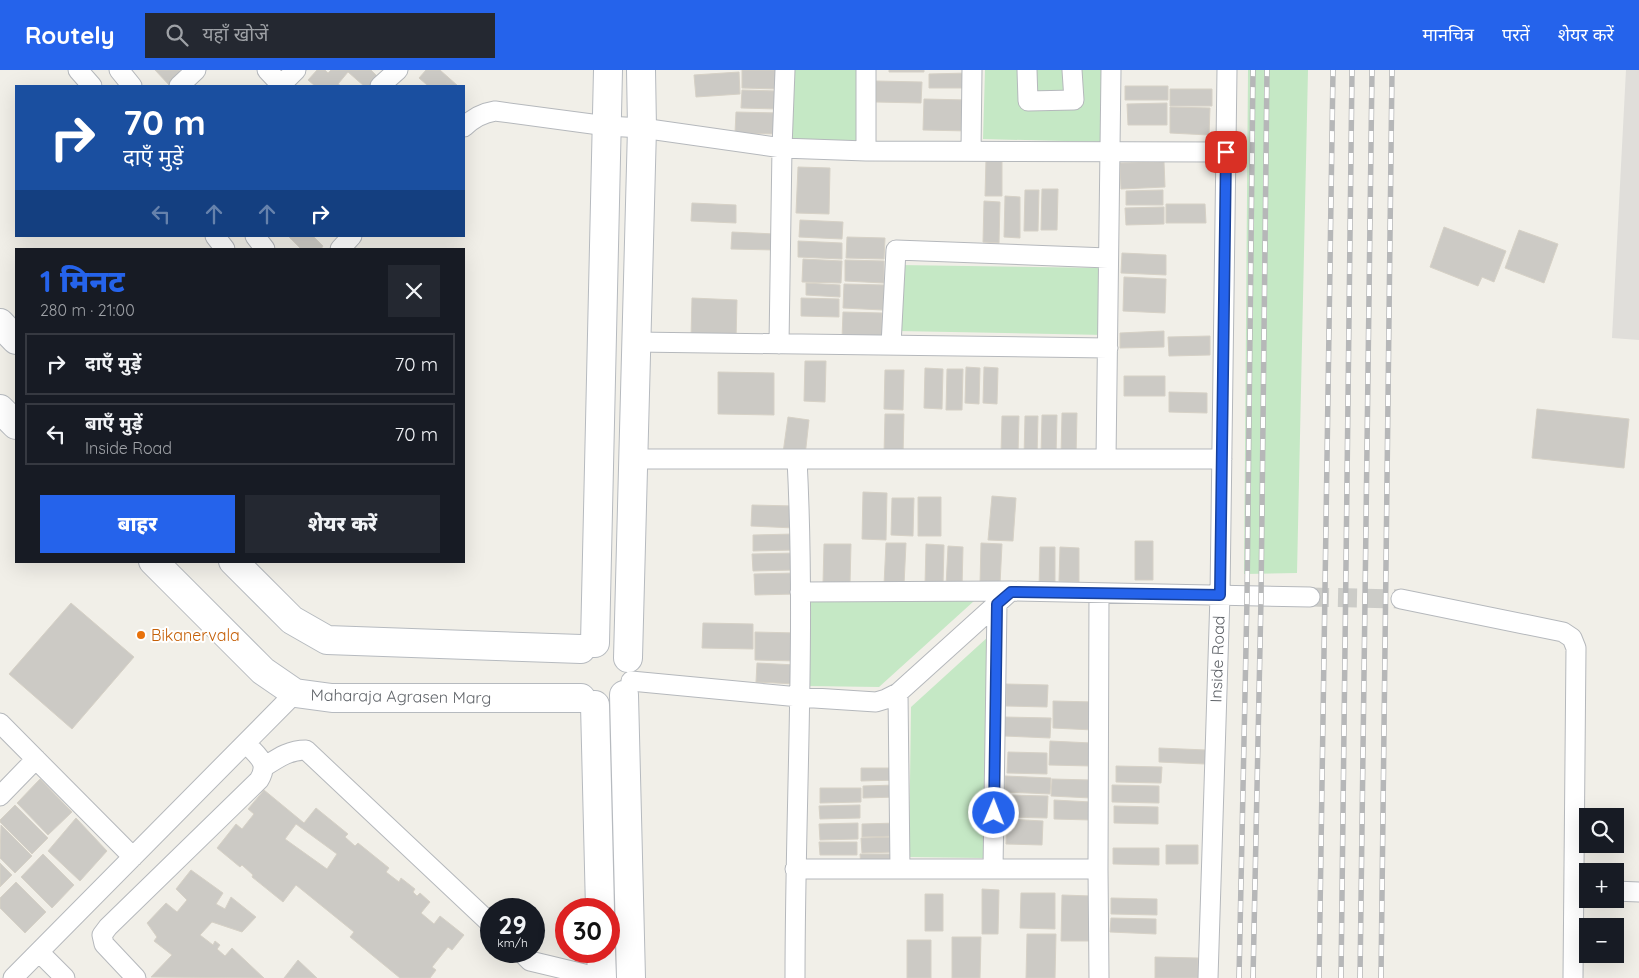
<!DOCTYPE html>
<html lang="hi">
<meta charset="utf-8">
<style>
:root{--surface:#171b24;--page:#242831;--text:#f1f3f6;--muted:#9ea1a6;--line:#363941;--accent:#2563eb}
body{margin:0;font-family:Quicksand,"Noto Sans Devanagari",sans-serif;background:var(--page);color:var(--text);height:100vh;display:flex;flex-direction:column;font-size:19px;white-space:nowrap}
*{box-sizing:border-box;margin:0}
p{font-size:16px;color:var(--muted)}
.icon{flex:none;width:28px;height:28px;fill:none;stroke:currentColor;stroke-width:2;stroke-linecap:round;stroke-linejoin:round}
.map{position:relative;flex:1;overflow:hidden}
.side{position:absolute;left:15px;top:178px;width:450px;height:315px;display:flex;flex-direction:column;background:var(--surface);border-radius:0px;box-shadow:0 5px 20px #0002}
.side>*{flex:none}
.banner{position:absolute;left:15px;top:15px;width:450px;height:152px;border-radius:0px;box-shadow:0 5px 20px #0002;background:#1a4fa0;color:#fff;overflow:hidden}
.fabs{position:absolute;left:1579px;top:738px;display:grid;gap:10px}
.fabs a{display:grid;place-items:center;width:45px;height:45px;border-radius:0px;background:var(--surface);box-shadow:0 5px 20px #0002;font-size:25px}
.speed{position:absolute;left:480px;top:828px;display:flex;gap:10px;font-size:25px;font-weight:700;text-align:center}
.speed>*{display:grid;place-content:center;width:65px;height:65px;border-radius:50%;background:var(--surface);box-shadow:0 5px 20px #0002;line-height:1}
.speed small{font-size:12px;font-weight:400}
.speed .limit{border:8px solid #d22;background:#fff;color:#111}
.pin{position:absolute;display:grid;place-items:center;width:42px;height:42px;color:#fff;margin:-21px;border-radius:10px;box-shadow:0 2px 8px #0006}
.me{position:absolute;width:55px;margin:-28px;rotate:1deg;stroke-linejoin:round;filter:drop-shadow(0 0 4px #0008)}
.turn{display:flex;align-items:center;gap:18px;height:105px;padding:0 25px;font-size:22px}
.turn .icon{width:65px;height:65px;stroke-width:2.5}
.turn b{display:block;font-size:35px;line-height:42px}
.lanes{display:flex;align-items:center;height:48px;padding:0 25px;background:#0003;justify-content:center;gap:25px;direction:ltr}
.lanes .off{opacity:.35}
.round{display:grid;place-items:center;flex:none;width:52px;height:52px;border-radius:0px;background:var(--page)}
.head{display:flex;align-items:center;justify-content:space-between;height:85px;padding:0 25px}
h1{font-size:30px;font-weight:800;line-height:38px;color:var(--accent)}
.cta{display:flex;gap:10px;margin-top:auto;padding:10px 25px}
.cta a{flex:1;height:58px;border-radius:0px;background:var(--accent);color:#fff;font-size:20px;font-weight:800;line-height:58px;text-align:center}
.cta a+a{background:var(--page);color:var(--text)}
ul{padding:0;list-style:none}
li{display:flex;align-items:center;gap:15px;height:62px;margin:0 10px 8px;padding:0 15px;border:2px solid var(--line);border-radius:0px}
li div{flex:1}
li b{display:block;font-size:19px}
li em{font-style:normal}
header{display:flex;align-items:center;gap:30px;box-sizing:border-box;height:70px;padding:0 25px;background:var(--accent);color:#fff}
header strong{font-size:24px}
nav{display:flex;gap:28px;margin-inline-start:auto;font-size:18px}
.search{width:350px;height:45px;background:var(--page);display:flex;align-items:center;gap:12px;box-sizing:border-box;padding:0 18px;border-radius:0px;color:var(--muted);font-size:19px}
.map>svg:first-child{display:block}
.industrial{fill:#e0deda}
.green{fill:#c5e8c5}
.building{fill:#cccac5;stroke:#d6d1c6;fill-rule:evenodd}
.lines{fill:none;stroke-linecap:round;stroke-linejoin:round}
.street-tunnel{stroke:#ccccc8;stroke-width:19;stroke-dasharray:19 9;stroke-linecap:butt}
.street-casing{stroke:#b5b8bc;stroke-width:21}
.secondary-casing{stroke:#b6babf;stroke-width:30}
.street{stroke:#fff;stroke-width:19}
.secondary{stroke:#fff;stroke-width:28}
.rail-casing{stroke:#b6b7b8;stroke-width:5.5}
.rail{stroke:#fff;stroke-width:4;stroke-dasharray:11;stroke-linecap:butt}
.route-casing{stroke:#184099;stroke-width:12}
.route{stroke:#2563eb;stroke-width:9}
.food-dot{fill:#e8710a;stroke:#fff;stroke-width:2}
.labels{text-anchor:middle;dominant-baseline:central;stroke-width:4;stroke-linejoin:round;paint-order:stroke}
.food-label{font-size:16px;fill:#c56008;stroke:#fff;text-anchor:start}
.street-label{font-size:16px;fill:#5f6368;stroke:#fff}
</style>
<header>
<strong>Routely</strong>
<div class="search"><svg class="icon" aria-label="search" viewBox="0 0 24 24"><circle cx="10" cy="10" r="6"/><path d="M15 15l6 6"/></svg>यहाँ खोजें</div>
<nav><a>मानचित्र</a><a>परतें</a><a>शेयर करें</a></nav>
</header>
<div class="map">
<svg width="1639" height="908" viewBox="0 0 1639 908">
<rect width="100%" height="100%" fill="#f1efe8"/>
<path class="industrial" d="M1626,0H1639V270L1612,268Z"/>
<path class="green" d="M788,0H858L856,72L787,70Z
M985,0H1104L1103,72L983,69Z
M1248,0H1308L1297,503L1244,504Z
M899,195L1106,198L1105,265L898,261Z
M806,531H974L879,617L807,616Z
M989,566L985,788L909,787L911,637Z"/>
<path class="building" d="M155,0H179L184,6L170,16Z
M317,0H325L328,3L331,0H371L379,8L371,16H364L348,2L338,14L341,16H315L308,10Z
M426,0H440L458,16H425L427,15L419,8Z
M742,0H779L778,19L742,18Z
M889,0H924V2H889Z
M739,2L740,24L696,27L694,5Z
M969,3V18H929V4Z
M876,11L922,12L921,33L876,32Z
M1125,16H1168V30H1125Z
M1170,19H1212V36H1170Z
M742,20L777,21V39L741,38Z
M924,29L968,30V61L923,60Z
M1167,33V55H1128L1127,34Z
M1170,37L1210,38L1209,65L1170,63Z
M736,42L778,43L777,64L735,63Z
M986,89H1002V126H985Z
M1164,92L1165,117L1121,119L1120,93Z
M798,97L830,98L829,144L796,143Z
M1042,119H1058L1057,160H1041Z
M1025,120H1039L1038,161H1024Z
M1163,120V135H1126V121Z
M1005,126L1020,127V168L1004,167Z
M984,131L1000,132L999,173L983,172Z
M692,133L736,135V153L691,151Z
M1166,134H1205L1206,153H1166Z
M1164,137V154L1126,155L1125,138Z
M800,150L843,152L842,169L799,167Z
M1444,157L1506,181L1494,212L1482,207L1478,216L1430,197Z
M1519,160L1558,174L1544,213L1505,198Z
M732,162L775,164L774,180L731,179Z
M288,166H313L323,176L321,179H301Z
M847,167L885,168L884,189L846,188Z
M798,171L842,173V189L798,187Z
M1122,183L1166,185V205L1121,203Z
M803,189L842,191L841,213L802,212Z
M845,190L884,191V213L845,211Z
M1124,207L1166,209L1165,243L1123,241Z
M806,213L840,215V227L806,225Z
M844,214L884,215L883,240L843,238Z
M692,228L737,230L736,270L691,268Z
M801,228L839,229V247L801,246Z
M843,242L882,243V270L842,269Z
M1164,261V277L1120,278V263Z
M1210,266V285L1169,286L1168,267Z
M805,291H826L825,332L804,331Z
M966,297L980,298L979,334L965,333Z
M984,297L998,298L997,334L983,333Z
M925,298L943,299L942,339L924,338Z
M947,299H963L962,340H946Z
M885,300H904L903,340L884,339Z
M718,302L774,303V345L718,344Z
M1124,306H1165V326H1124Z
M1169,322L1207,323V343L1169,342Z
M1537,339L1629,349L1624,398L1532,388Z
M1062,343H1077L1076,387L1061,386Z
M885,344H904L903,385L884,384Z
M1042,345H1057L1056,386L1041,385Z
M1002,346H1019L1018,384H1001Z
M1025,346H1038L1037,387H1024Z
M788,347L809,350L805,386L783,383Z
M863,422L887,423L886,470L862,469Z
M992,426L1016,428L1013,471L988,470Z
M918,427H941V466H918Z
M892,428H914L913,466L891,465Z
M752,435L794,436V458L751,456Z
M794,464L795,480L753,481V465Z
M1135,471H1153V510H1135Z
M886,473H906L904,515H884Z
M981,473L1002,474L1000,514H980Z
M824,474H851L850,514L823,513Z
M926,474L944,475L943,515H925Z
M948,476L963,477L962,518L946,517Z
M1040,477H1055V520L1039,519Z
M1060,477L1079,478V512L1059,511Z
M795,483V500L753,501L752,484Z
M795,503L796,524L755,525L754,504Z
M71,533L134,587L72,659L9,604Z
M703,553L753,554V579L702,578Z
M755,562L797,563L796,591L755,590Z
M757,593L796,595L795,614L756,612Z
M1006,614L1048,615L1047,637L1006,636Z
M1053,631L1094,632L1093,660L1053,658Z
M1004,647L1051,648L1050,668L1004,666Z
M1050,671L1091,673V696L1049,695Z
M1159,678L1206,680L1205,694L1159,692Z
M1008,682L1047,683V704L1007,703Z
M1116,696L1162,697L1161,713L1116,712Z
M861,698H898L899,710L861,711Z
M1005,706L1051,708L1050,724L1005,722Z
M40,709L72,742L48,765L17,733Z
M1052,709L1091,710V728L1051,726Z
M896,715L897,727L863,728V716Z
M1112,715L1159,716V733L1112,732Z
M820,718H861V732L820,733Z
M264,720L304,753L316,738L348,764L345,767L355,776L358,773L389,798L386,802L399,812L401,808L415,819L413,822L417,826L420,823L430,832L421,843L434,854L440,846L464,865L452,880L448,877L432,897L436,900L430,908H400L350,867L354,862L296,815L283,832L252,807L253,805L242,795L240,797L217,778L236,754L242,759L254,744L248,739ZM296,754L337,784L327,799L285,769Z
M1005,725L1048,726L1047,748L1005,747Z
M1054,730L1091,732V750L1054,749Z
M15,735L48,768L32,784L0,752V750Z
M860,735V748L820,749L819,736Z
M1114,736L1158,737V754L1114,753Z
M76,748L107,781L80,811L48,781Z
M1007,749L1043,751L1042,775L1006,774Z
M858,753V769L820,770L819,754Z
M897,753V766L862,767V754Z
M1,755L32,786L15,803L0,788Z
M896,767V782L862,783L861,768Z
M819,772H857V785H820Z
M1166,775H1198V794H1166Z
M1113,778H1159V795L1113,794Z
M43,784L74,815L52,838L21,807Z
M860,784H895V798H861Z
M0,793L12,805L0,817Z
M191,800L223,823L216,834L225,839L231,827L256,847L242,862L212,852L200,865L213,875L215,871L220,875L217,879L225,886L232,878L264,908L151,907L172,885L154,871L157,867L147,853L166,833L177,842L187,830L176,819Z
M16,812L46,842L25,863L0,838V828Z
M982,819L999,820L998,864H982Z
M1021,823H1055V859L1020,858Z
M925,824H943V861H925Z
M1062,825L1091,826L1090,871H1061Z
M1111,828L1157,829V845L1111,844Z
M1111,848L1156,849V864L1110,862Z
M1027,864H1056L1055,908H1026Z
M952,867H981L980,908H952Z
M907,870H931V908H907Z
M1155,887L1198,888V908H1155Z
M298,890L317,908H284Z"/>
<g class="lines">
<path class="street-tunnel" d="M1310,527L1401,529"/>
<defs>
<path id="street" d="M78,0L92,16
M119,0L132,16
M267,0L282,16
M866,0V81
M1027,0L1028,31L1074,30L1072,0
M281,15L296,0
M179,16L196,0
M380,16L398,0
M464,57C473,48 482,43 495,41L607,56L642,58L782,78L866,81L1226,82
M971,81L972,0
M215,166L225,179
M255,166L265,179
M340,179L352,166
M635,272L1108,278
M779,274L782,78L785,0
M891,275L896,180L1108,188
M634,389H1222
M1106,389L1111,0
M800,522L1011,521
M1099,523L1098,799L1099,908
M1401,529L1563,562L1572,568L1576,578L1573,908
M631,611L799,627L876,632L886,629L898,623L1011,521L1310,527
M898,623L900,799
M0,653L133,787
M264,697C278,688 289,680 306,680L491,854
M0,726L36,689
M795,799H1098
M993,799L997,534
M1615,821L1639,822
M520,881L530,891L601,908
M39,882L65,908
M13,908L295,623
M136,908L104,874L102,865L108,857L259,710C270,692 257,686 246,673
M795,908C795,735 806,562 797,389
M1208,908L1220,525L1227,0"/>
<path id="secondary" d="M0,253L16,270
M0,339L16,355
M153,491L263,601L295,623L332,628H581
M233,491L292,550L327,570L581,579
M595,573L608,0
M628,588L642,58L641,0
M624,625L631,908
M595,635L600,839
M601,881L602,908"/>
</defs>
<use href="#street" class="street-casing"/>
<use href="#secondary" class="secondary-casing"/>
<use href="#street" class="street"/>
<use href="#secondary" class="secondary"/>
<defs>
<path id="rail" d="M1239,908L1247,529L1253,0
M1253,908L1261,529L1267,0
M1319,908L1333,0
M1341,908L1352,0
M1360,908L1372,0
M1381,908L1392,0"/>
</defs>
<use href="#rail" class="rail-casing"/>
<use href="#rail" class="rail"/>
</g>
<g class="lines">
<defs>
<path id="route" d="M994,743L997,534L1011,522L1220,525L1226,82"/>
</defs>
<use href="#route" class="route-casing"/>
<use href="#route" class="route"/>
</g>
<circle class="food-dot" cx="141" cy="565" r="5"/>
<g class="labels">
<g class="food-label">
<text x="151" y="565">Bikanervala</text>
</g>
<g class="street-label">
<text transform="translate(1217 589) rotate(-88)">Inside Road</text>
<text transform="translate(401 626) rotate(1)">Maharaja Agrasen Marg</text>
</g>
</g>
</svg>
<div class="fabs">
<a><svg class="icon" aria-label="search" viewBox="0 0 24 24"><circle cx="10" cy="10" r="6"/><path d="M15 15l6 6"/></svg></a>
<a>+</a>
<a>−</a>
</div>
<div class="speed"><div>29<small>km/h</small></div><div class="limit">30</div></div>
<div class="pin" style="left:1226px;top:82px;background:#d93025"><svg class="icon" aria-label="arrive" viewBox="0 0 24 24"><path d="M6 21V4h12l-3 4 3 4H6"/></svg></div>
<svg class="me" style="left:994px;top:743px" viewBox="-20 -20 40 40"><circle r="17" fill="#2563eb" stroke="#fff" stroke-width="3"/><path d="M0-11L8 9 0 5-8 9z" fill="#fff"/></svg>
<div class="banner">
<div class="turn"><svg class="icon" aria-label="right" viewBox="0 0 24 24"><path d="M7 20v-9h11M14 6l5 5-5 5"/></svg><div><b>70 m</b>दाएँ मुड़ें</div></div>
<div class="lanes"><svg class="icon off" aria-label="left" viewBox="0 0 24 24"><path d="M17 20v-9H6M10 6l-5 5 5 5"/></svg><svg class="icon off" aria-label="ahead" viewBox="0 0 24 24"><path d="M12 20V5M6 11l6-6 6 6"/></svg><svg class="icon off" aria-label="ahead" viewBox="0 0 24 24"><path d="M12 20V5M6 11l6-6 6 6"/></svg><svg class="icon" aria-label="right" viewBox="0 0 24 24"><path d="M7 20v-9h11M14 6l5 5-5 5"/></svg></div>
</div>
<section class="side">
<div class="head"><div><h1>1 मिनट</h1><p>280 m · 21:00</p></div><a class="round"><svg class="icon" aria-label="close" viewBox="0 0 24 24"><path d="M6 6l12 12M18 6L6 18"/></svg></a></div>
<ul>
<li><svg class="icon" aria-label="right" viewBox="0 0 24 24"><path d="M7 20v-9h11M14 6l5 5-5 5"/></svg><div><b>दाएँ मुड़ें</b></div><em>70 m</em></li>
<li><svg class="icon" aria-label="left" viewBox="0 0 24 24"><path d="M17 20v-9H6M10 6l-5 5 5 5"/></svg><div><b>बाएँ मुड़ें</b><p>Inside Road</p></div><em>70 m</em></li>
</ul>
<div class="cta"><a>बाहर</a><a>शेयर करें</a></div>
</section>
</div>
